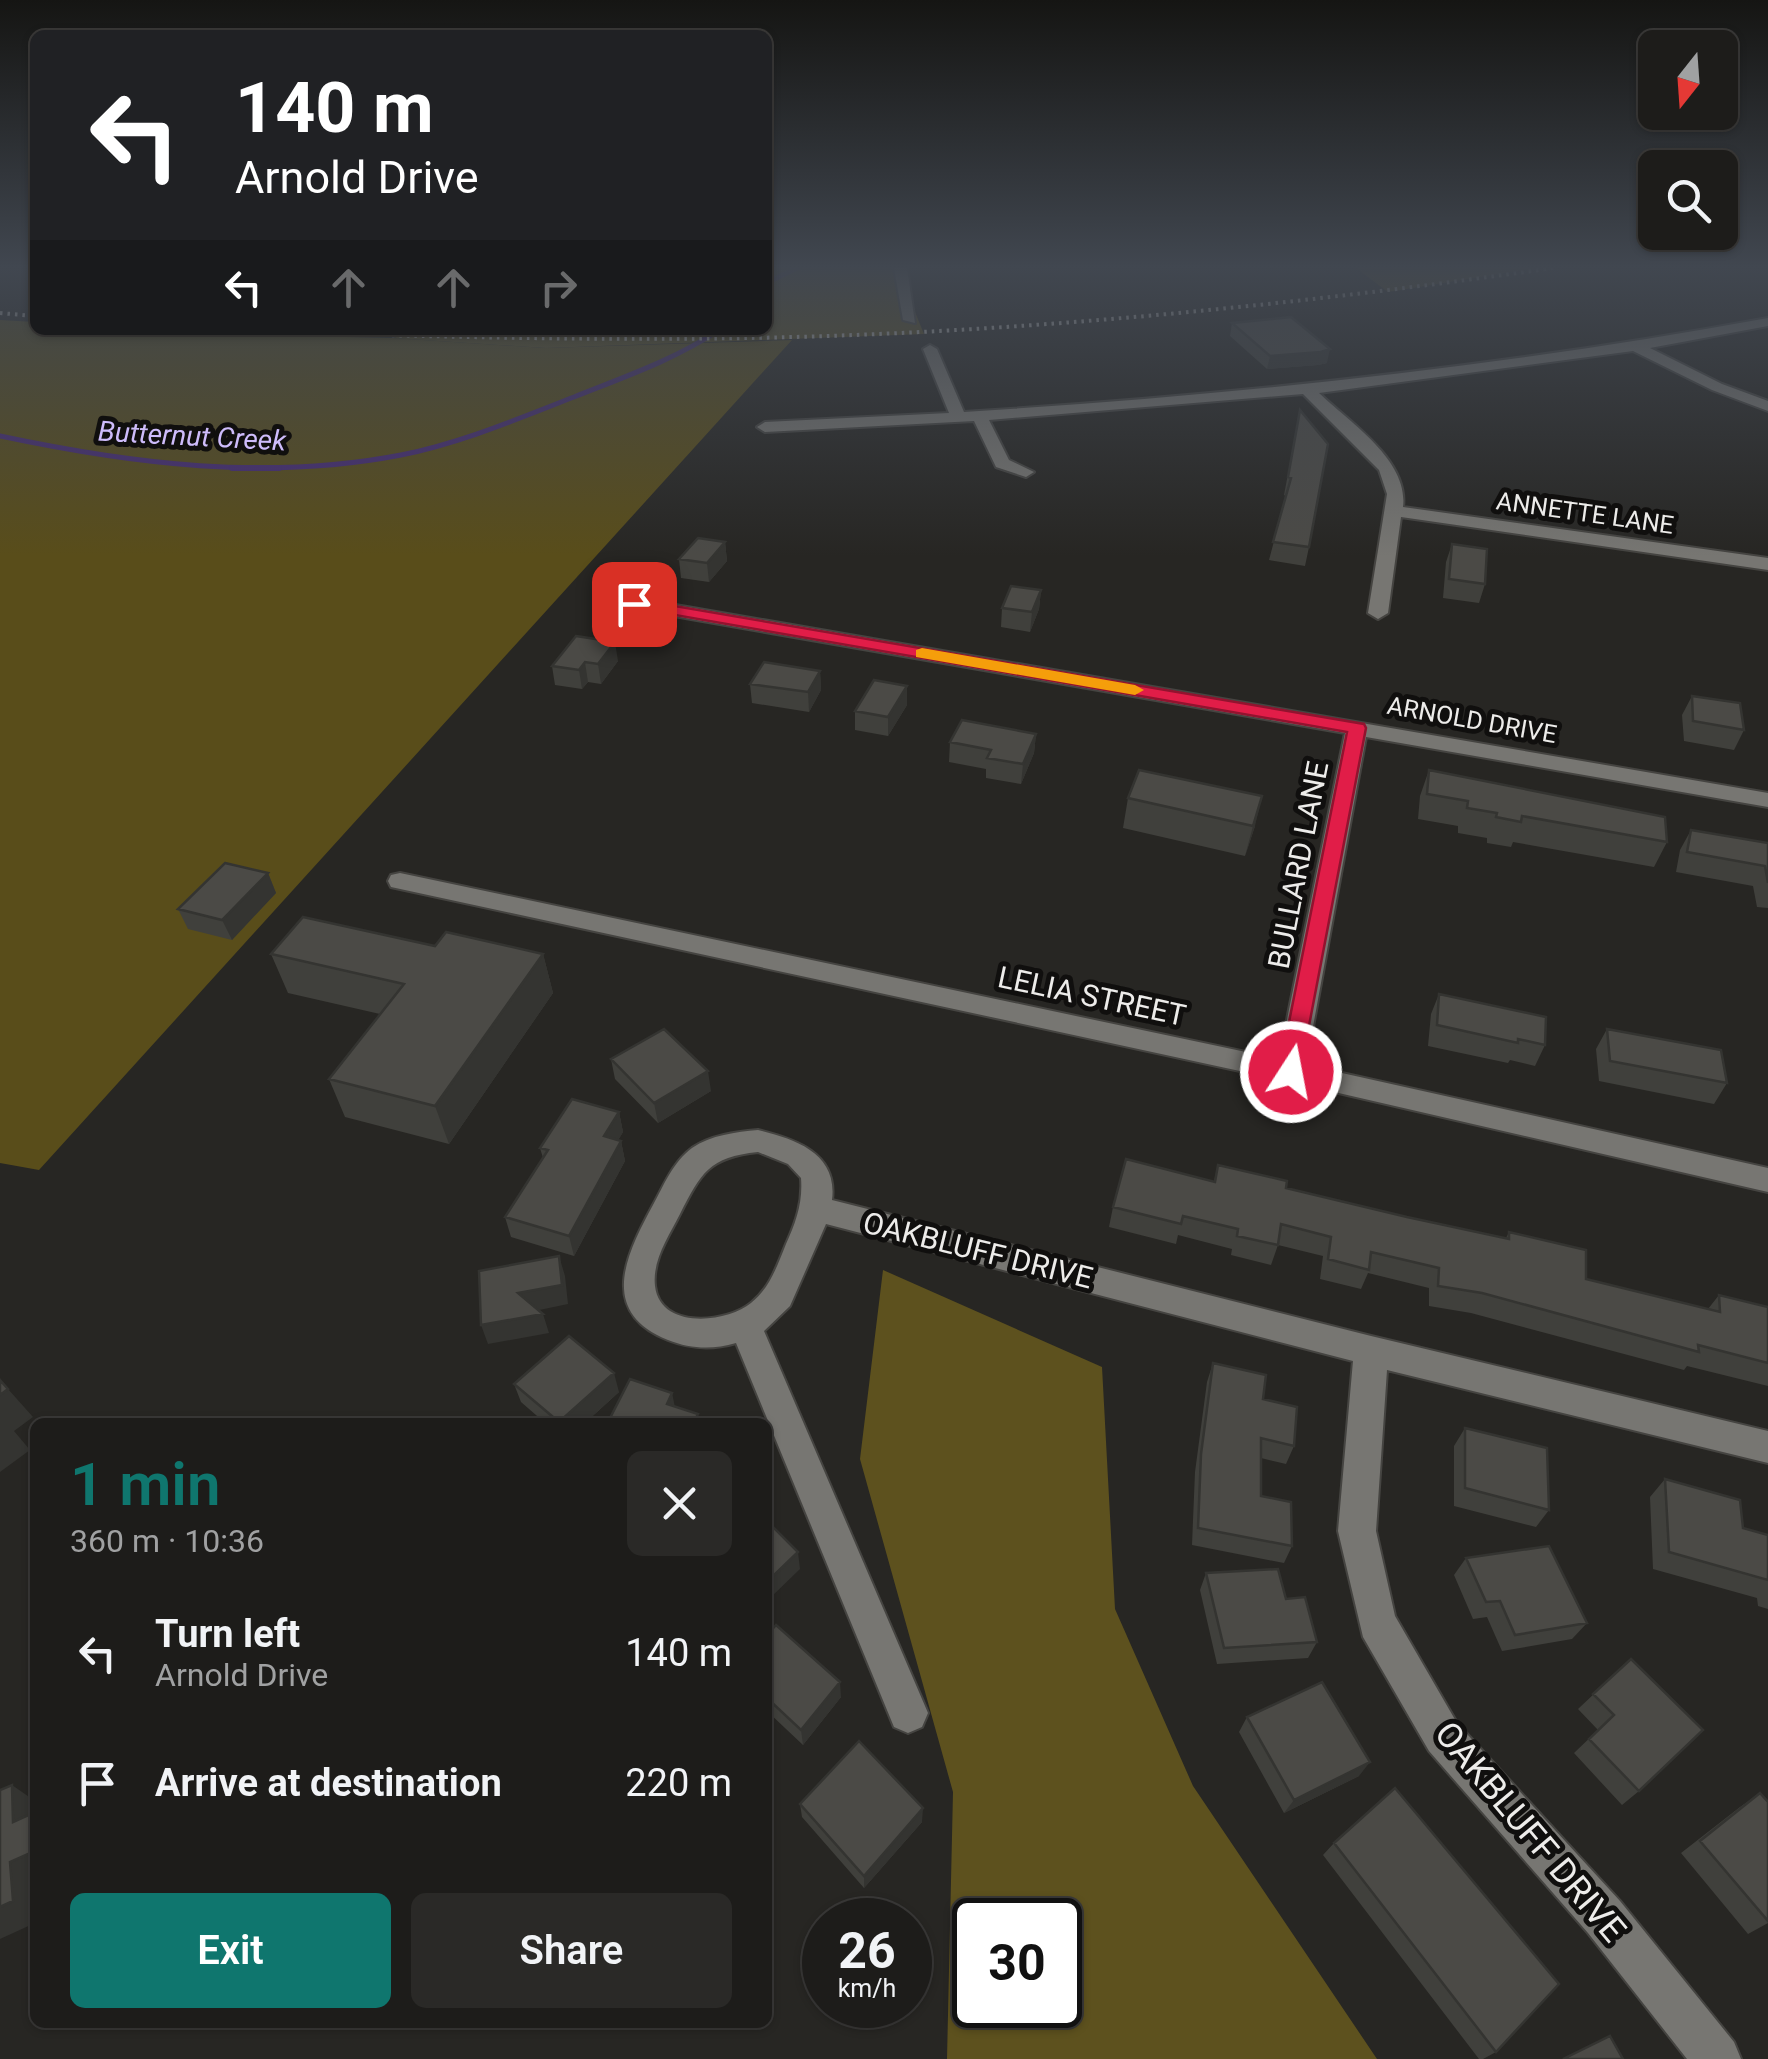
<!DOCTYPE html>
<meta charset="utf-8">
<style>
:root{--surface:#1d1c1a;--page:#2a2927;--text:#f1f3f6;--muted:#a0a1a2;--line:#3b3a39;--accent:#0f766e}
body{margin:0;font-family:Roboto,sans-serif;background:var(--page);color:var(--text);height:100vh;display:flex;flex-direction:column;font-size:38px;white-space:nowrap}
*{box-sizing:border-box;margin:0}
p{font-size:32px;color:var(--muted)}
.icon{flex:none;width:55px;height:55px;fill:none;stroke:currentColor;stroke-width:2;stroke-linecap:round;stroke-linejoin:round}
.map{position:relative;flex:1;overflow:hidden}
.panel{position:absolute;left:30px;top:1418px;width:742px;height:610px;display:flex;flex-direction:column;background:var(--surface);border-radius:15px;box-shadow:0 2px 8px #0004,0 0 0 2px var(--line)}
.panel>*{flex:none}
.guide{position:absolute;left:30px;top:30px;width:742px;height:305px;border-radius:15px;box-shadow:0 2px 8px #0004,0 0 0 2px var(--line);background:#202124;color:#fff;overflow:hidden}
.needle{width:65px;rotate:197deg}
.buttons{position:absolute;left:1638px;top:30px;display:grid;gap:20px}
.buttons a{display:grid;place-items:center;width:100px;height:100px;border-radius:15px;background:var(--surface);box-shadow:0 2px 8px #0004,0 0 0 2px var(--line);font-size:50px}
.speed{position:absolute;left:802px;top:1898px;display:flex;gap:20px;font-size:50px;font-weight:700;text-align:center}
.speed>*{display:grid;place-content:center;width:130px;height:130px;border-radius:50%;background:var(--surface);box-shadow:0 2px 8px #0004,0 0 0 2px var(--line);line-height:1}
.speed small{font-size:25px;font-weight:400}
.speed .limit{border:5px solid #111;border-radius:15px;background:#fff;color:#111}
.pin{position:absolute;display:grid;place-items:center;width:85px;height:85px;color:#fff;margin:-42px;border-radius:20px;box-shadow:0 5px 15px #0006}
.me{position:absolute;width:110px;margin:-55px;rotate:11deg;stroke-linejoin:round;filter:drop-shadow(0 0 8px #0008)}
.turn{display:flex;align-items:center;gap:35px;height:210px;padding:0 40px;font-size:45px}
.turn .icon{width:130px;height:130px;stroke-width:2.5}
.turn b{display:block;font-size:70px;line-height:85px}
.lanes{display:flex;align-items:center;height:95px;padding:0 40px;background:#0003;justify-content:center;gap:50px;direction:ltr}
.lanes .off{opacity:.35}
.round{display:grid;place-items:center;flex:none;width:105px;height:105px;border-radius:15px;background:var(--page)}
.head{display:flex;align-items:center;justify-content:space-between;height:170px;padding:0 40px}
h1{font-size:60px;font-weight:600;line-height:75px;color:var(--accent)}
.button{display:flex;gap:20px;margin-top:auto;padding:20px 40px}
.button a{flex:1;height:115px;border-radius:15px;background:var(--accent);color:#fff;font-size:40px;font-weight:600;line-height:115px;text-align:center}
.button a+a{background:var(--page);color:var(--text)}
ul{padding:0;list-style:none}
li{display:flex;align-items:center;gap:30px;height:130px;padding:0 40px}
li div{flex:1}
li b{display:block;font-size:38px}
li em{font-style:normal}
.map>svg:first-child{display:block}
.green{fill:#594d1a}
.forest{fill:#5d511e;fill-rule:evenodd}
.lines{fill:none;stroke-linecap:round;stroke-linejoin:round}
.stream-far1{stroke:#472c74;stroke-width:5}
.stream{stroke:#472c74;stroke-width:6}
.street-casing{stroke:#454441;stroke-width:4}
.street{fill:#777672;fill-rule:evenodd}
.rail{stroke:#c8c7c5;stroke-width:4;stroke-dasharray:2.5 5;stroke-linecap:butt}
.wall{fill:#40403c}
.shaded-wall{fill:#343431}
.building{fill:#4b4a46;stroke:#343431;stroke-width:2.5}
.route{fill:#e11d48;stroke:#92132f;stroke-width:2.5}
.slow{fill:#f59e0b}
.labels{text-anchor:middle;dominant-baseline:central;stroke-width:10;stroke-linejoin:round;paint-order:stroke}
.far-street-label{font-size:25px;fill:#edecea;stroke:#100f0e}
.far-water-label{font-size:28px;font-style:italic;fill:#cebcfb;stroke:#100f0e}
.street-label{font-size:30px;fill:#edecea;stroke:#100f0e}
.near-street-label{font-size:35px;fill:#edecea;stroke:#100f0e}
</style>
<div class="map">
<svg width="1768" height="2059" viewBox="0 0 1768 2059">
<rect width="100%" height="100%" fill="#272623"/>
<path class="green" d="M0,320L35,322V330L393,338L545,348L792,340L39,1170L0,1163Z"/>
<path class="forest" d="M768,268H908L904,285L924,334L546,348L393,338L423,330H768Z
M1356,268H1536L1388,292Z
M883,1270L1102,1367L1115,1609L1193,1786L1377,2059H947L953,1792L860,1459ZM975,1920H1060V2005H975Z"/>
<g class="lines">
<path class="stream-far1" d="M768,282L797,268
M0,436C132,464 267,481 401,455C461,443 517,419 574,397C624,377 674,360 719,330"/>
<path class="stream" d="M232,468H279"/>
<defs>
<path id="street" d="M894,268H907L915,323L903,320Z
M1768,318V326L1650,348L1722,384L1768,401V411L1712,390L1633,351L1319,393C1349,422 1409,460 1403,507L1768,558V570L1401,517L1388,613L1378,619L1368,613L1387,494L1379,470L1303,394L989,420L1009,460L1034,472L1026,477L996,467L974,421L765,432L757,427L765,422L949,413L923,349L930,345L937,349L964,412C1234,395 1502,367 1768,318Z
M635,598L1768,793V807L1366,737L1306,1065L1768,1168V1192L1291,1082L391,887L388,881L391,875L400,873L1279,1059L1345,733L628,608V600Z
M758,1130C795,1139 838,1153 832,1200L1371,1336L1768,1431V1463L1387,1370L1376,1531L1395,1616L1457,1723L1620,1901L1734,2042L1741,2059H1687L1588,1933L1429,1751L1363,1637L1338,1531L1353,1361L826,1224L790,1306L764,1331L928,1713L922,1727L908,1733L894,1727L736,1343C712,1350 691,1349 668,1340C597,1312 627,1253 653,1205C664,1185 673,1162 692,1148C711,1135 736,1132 758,1130ZM758,1152L788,1164L801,1178C803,1202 796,1222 786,1244C777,1266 770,1288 751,1303C727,1323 660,1330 655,1286C652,1260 669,1236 680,1214C701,1173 709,1157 758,1152Z"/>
</defs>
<use href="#street" class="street-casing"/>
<use href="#street" class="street"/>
<path class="rail" d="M0,313L35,316
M212,330C406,336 600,342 794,337C1048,330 1301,304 1553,268"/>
</g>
<path class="wall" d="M1232,323L1327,363L1318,365L1267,369L1230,336Z
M1300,410L1309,547L1305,566L1269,560L1286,496L1284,495Z
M725,542L727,561L709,582L681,578L679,559Z
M1452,544L1485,584L1479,603L1443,598L1446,562Z
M1041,590L1039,609L1030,632L1001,627L1002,608Z
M576,636L618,661L601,684L588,682L582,689L555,685L552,666Z
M820,671L821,690L809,712L752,703L750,684Z
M1692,696L1744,730L1734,750L1684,741L1682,715Z
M907,705L888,736L855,730V711Z
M1036,734L1034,753L1021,784L986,778V769L949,762L950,742Z
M1429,770L1667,842L1654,867L1513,842L1511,847L1487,843V838L1458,833V826L1418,819L1420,796Z
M1128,798L1255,826L1245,856L1123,828Z
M1691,830L1768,843V908L1757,907L1753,886L1676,872L1680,850Z
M268,873L276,893L232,940L188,929L178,909Z
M435,946L543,954L553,993L449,1144L345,1117L329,1079L380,1014L288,993L271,954Z
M1439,994L1545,1045L1535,1066L1510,1060L1508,1063L1428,1046L1431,1014Z
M1607,1029L1727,1083L1714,1104L1599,1081L1596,1049Z
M611,1059L711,1091L658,1123L615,1079Z
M619,1112L623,1132L618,1140L621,1141L625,1161L574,1256L511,1237L505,1217L543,1158L540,1148Z
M1218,1165L1286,1188L1407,1217L1506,1238L1509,1232L1586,1279L1708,1309L1719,1295L1768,1307V1386L1687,1366L1684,1370L1471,1313L1429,1306V1288L1368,1273L1361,1289L1320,1279L1323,1256L1278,1245L1271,1265L1231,1255L1232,1249L1178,1235L1176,1244L1109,1227L1113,1207L1214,1181Z
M1213,1363L1263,1399L1294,1446L1286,1464L1261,1458V1496L1292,1546L1284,1563L1192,1545L1195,1472L1207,1382Z
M514,1384L619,1392L586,1422H544L521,1402Z
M1465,1428L1549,1510L1536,1527L1454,1506V1446Z
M1665,1479L1743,1528L1768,1535V1609L1758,1606L1757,1598L1653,1569L1650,1497Z
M1466,1558L1587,1623L1572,1639L1502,1651L1487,1617L1473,1619L1454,1575Z
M1206,1573L1286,1599L1317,1642L1308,1658L1217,1664L1200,1590Z
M768,1634L841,1697L803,1745L768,1712Z
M1631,1659L1639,1791L1622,1805L1574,1753L1598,1730L1578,1709Z
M1247,1717L1359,1776L1284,1813L1239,1732Z
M1760,1793L1768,1802V1923L1748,1934L1681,1853L1740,1807Z
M800,1804L922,1822L864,1888L802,1817Z
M1334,1843L1496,2052L1483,2059H1479L1323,1855Z"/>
<path class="shaded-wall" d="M1330,349L1327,363L1318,365L1267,369L1270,356Z
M725,542L727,561L709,582L707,563Z
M1041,590L1039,609L1030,632L1032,612Z
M615,642L618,661L601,684L598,664Z
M585,662L588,682L582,689L579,670Z
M820,671L821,690L809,712L808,692Z
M907,686V705L888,736V717Z
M1036,734L1034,753L1021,784L1023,764Z
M1262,796L1255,826L1245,856L1253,826Z
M268,873L276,893L232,940L222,920Z
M543,954L553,993L449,1144L435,1106Z
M708,1071L711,1091L658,1123L654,1103Z
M619,1112L623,1132L609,1156L604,1136Z
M621,1141L625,1161L574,1256L569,1236Z
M559,1256L565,1276L568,1304L525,1313L518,1293Z
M543,1314L549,1333L488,1344L481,1325Z
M614,1373L619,1392L586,1422H560Z
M8,1389L33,1417L14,1431L30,1450L0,1472V1395Z
M672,1393L676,1412L667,1404Z
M798,1552L800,1569L768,1600V1581Z
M840,1682L841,1697L803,1745L801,1730Z
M1370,1762L1359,1776L1284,1813L1294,1800Z
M12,1785L35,1801V1836L13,1822Z
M923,1808L922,1822L864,1888V1876Z
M35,1851V1923L0,1939V1907L10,1862Z"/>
<path class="building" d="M1291,317L1330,349L1321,352L1270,356L1232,323Z
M1300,410L1328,444L1309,547L1273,542L1291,478L1288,477Z
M698,538L725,542L707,563L679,559Z
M1452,544L1487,549L1485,584L1449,579Z
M1011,586L1041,590L1032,612L1002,608Z
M576,636L615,642L598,664L585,662L579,670L552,666Z
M764,662L820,671L808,692L750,684Z
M874,680L907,686L888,717L855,711Z
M1692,696L1740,703L1744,730L1693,721Z
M962,720L1036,734L1023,764L987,758L991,750L950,742Z
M1139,770L1262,796L1253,826L1128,798Z
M1429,770L1665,817L1667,842L1522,816L1521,822L1496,817L1497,813L1467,808L1468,801L1427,794Z
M1691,830L1768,843V883L1765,866L1687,852Z
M225,863L268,873L222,920L178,909Z
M303,917L435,946L446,932L543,954L435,1106L329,1079L404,984L271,954Z
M1439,994L1546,1017L1545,1045L1518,1039V1043L1437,1025Z
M664,1029L708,1071L654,1103L611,1059Z
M1607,1029L1721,1050L1727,1083L1610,1061Z
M572,1099L619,1112L604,1136L621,1141L569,1236L505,1217L548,1150L540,1148Z
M1126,1159L1215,1182L1218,1165L1287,1181L1286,1188L1407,1217L1509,1239V1232L1586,1250V1279L1720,1312L1719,1295L1768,1307V1363L1698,1345L1699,1352L1482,1293L1438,1286L1439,1268L1371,1252L1369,1270L1328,1259L1331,1237L1281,1224L1278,1245L1237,1236L1238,1229L1183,1216L1181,1224L1113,1207Z
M559,1256L562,1285L518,1293L543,1314L481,1325L479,1271Z
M569,1336L614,1373L559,1422L514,1384Z
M1213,1363L1266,1375L1263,1399L1297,1407L1294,1446L1261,1438V1496L1291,1502L1292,1546L1198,1528L1201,1454Z
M630,1379L672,1393L667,1404L698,1414L694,1422H608Z
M0,1380L8,1389L0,1395Z
M1465,1428L1547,1448L1549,1510L1465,1488Z
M1665,1479L1740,1500L1743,1528L1768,1535V1580L1669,1552Z
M768,1522L798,1552L768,1581Z
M1549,1546L1587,1623L1515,1635L1500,1601L1486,1602L1466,1558Z
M1278,1569L1286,1599L1305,1597L1317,1642L1224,1648L1206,1573Z
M776,1625L840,1682L801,1730L768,1699V1634Z
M1631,1659L1703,1730L1639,1791L1589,1739L1614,1715L1593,1694Z
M1322,1682L1370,1762L1294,1800L1247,1717Z
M859,1741L923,1808L864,1876L800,1804Z
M12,1785L13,1822L35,1812V1851L10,1862L13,1901L0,1907V1790Z
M1395,1788L1559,1984L1496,2052L1334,1843Z
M1760,1793L1768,1802V1921L1700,1841Z
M1610,2036L1623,2059H1563Z"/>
<linearGradient id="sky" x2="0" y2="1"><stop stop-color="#151513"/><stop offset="0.48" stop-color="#414750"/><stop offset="1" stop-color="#414750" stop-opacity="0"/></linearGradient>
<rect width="1768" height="556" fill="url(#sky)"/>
<path class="route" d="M634,599L1364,724L1366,728L1299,1078H1283L1279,1072L1347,732L629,607V601Z"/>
<path class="slow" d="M922,648L1135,685L1144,690L1135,695L916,657V650Z"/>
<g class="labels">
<g class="far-street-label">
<text transform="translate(1585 513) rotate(8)">ANNETTE LANE</text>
<text transform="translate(1472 720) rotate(10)">ARNOLD DRIVE</text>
</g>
<g class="far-water-label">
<text transform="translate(192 436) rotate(3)">Butternut Creek</text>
</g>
<g class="street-label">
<text transform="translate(1298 865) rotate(-79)">BULLARD LANE</text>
<text transform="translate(1092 996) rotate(12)">LELIA STREET</text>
<text transform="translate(978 1250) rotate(14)">OAKBLUFF DRIVE</text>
</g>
<g class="near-street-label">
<text transform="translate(1530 1832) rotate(50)">OAKBLUFF DRIVE</text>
</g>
</g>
</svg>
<div class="buttons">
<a><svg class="needle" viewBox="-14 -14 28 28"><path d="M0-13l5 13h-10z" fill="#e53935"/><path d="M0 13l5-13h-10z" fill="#a0a1a2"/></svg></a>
<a><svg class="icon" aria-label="search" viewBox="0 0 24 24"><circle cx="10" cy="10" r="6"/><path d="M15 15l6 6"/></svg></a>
</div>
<div class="speed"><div>26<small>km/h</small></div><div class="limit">30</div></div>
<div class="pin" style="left:634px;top:604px;background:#d93025"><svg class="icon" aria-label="arrive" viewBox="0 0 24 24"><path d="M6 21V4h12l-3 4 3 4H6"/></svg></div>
<svg class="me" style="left:1291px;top:1072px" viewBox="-20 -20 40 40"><circle r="17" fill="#e11d48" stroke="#fff" stroke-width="3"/><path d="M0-11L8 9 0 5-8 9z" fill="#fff"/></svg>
<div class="guide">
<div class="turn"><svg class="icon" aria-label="left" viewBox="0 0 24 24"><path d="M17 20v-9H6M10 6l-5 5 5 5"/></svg><div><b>140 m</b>Arnold Drive</div></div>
<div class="lanes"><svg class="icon" aria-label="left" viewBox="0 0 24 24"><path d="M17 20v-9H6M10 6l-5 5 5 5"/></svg><svg class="icon off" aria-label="ahead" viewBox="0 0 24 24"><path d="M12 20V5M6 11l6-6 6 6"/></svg><svg class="icon off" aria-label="ahead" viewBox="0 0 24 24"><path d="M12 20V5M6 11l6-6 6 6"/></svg><svg class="icon off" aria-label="right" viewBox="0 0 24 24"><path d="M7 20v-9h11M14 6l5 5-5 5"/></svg></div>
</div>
<section class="panel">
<div class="head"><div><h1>1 min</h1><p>360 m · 10:36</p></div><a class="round"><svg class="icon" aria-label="close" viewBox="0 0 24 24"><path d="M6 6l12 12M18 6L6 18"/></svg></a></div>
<ul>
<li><svg class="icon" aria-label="left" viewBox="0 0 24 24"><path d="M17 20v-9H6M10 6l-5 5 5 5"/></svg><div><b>Turn left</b><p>Arnold Drive</p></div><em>140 m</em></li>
<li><svg class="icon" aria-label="arrive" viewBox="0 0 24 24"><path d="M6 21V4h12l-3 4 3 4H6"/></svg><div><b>Arrive at destination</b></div><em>220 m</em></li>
</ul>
<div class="button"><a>Exit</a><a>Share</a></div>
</section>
</div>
